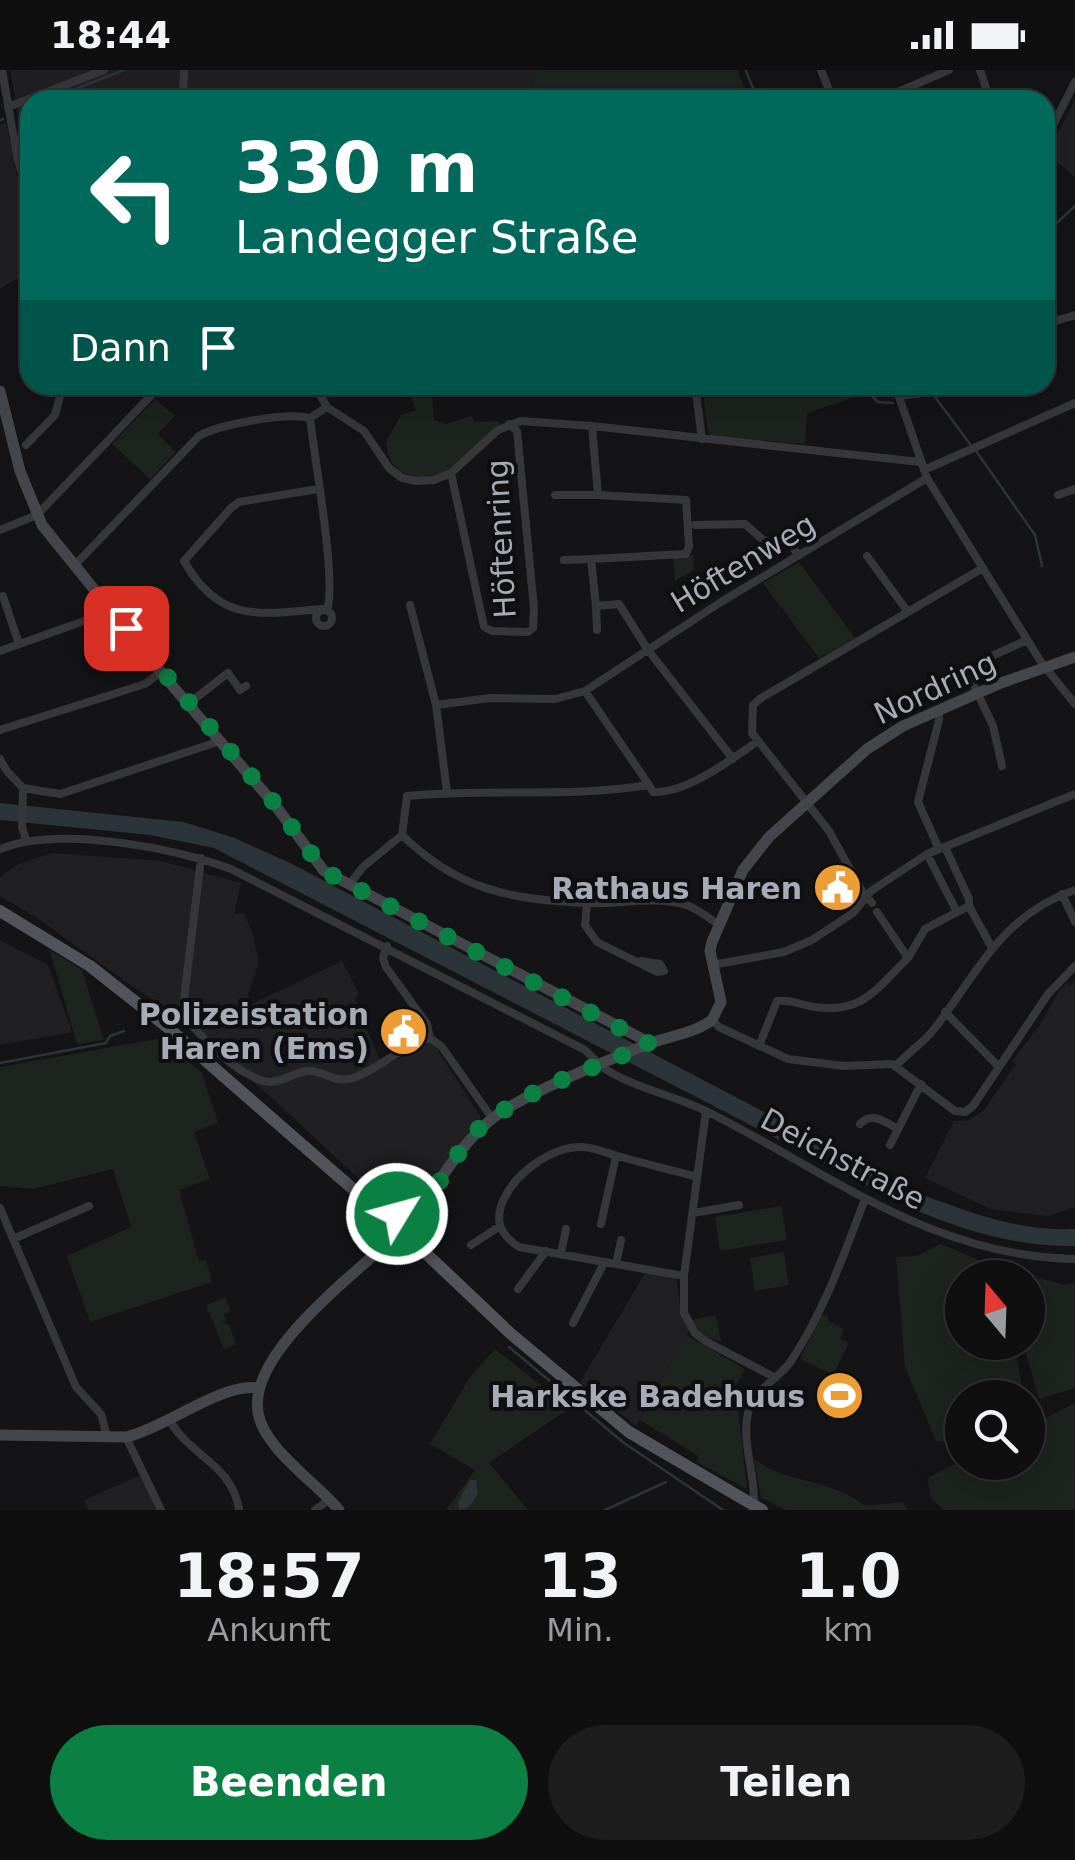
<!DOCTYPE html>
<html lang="de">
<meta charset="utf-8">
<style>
:root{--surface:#0f0f10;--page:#1d1d1e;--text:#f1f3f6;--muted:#9b9c9f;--line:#2f2f30;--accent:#0b8043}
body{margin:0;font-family:"DejaVu Sans",sans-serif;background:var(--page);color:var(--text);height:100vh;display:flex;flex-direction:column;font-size:38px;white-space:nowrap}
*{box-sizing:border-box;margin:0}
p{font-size:32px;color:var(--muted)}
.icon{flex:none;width:55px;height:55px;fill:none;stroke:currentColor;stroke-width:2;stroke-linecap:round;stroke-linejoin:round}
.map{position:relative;height:1440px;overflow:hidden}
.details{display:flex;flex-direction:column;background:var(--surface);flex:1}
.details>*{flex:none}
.banner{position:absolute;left:20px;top:20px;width:1035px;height:305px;border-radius:30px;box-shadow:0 10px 40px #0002,0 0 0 2px var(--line);background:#00695c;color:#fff;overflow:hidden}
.needle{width:65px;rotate:341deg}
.buttons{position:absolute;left:945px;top:1190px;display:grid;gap:20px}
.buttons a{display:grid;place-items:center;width:100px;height:100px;border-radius:50%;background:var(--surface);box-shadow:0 10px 40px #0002,0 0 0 2px var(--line);font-size:50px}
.pin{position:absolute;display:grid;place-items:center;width:85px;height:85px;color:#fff;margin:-42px;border-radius:20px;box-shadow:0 5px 15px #0006}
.me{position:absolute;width:110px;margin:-55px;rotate:53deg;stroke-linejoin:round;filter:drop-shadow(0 0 8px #0008)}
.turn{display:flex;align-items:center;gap:35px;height:210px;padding:0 50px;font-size:45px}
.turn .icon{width:130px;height:130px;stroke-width:2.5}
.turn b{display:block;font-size:70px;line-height:85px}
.then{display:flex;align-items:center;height:95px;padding:0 50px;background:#0003;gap:20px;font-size:38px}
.eta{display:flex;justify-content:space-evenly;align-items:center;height:170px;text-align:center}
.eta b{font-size:60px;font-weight:700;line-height:70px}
.primary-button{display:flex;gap:20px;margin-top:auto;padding:20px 50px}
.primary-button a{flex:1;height:115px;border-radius:60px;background:var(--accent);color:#fff;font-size:40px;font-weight:700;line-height:115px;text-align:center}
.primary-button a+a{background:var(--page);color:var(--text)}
.status{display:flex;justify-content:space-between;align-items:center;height:70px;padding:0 50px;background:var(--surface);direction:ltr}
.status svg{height:28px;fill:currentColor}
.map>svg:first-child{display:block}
.built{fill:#202023}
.green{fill:#1c241d}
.water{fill:#2b3439}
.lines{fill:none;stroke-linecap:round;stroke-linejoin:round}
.stream{stroke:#2b3439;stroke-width:2.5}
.street{stroke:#35373b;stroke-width:8}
.secondary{stroke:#43464b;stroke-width:11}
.primary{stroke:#51545a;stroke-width:12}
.route{stroke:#0b8043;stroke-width:18;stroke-dasharray:0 32.4}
.labels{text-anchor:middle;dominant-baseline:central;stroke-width:8;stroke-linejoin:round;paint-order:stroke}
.street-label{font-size:30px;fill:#a6acb6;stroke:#0f0f11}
.poi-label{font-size:30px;font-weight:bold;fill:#a6acb6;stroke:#0f0f11;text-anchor:end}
</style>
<div class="status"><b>18:44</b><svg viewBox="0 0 49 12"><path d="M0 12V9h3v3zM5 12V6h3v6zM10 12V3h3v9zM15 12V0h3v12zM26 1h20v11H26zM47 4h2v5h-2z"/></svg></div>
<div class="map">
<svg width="1075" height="1440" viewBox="0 0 1075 1440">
<rect width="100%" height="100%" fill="#141416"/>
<path class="built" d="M10,0H538L524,30H30V110Z
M1075,30V107L1047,84Z
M6,53L17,106L30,142V200L0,219V55Z
M52,783L161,791L241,813L234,844H244L252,862L259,892L248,925L252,934L342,891L359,924L355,929L373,956L367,960L379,988L388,994L429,973L435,976L481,1047L430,1113L405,1137L393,1140L264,1021L166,940L37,848L0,826V808L6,802L19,794Z
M0,870L48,895L72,962L0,975Z
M1075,911V1137L1048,1146L990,1139L925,1108L954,1051L970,1050L984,1040L1016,994L1012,991L1039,956L1059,921L1066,913L1070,916Z
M645,1203L676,1208L681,1239L689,1260L636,1356L580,1312Z
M141,1405L158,1440H88L84,1430Z"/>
<path class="green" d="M538,0H737L749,30H524Z
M402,315H431L434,350L446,354L471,346L475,352L498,351L500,354C476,377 444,419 406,404C391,397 388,387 386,372L401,345L416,340L408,320H405Z
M702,315H857L864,324L807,343L805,374L711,366L708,361Z
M155,329L175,346L158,364L176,382L150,409L112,374Z
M693,485L694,500L675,511L673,488Z
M799,492L855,568L819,588L763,513Z
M49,879L82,900L104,970L77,974Z
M162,968L202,1003L218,1053L194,1062L210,1109L179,1120L199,1191L206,1190L212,1212L90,1252L67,1186L131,1157L113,1099L34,1119L0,1116V997Z
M781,1136L787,1170L720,1181L715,1147Z
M941,1174L998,1198V1207L962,1208V1272L1014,1273L1024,1327L962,1328V1372L936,1371L905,1297L896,1187L917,1186Z
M784,1182L789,1215L755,1221L750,1188Z
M1040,1208L1065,1215L1075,1213V1318L1039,1329L1023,1273L1028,1272V1212Z
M225,1227L231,1242L224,1244L226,1250L222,1252L229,1255L236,1274L224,1279L206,1235Z
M822,1244L829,1247L828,1251L844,1259L840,1269L849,1273L833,1305L800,1289Z
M716,1245L721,1272L702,1265L692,1250Z
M686,1265L745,1299L726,1334L738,1338L747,1419L696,1392L698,1386L640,1350Z
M495,1279L570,1338L489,1393L528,1440H446L475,1400L430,1374L470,1307Z
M1075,1333V1440H944L931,1428L927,1408L962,1390V1392H1028V1357Z
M754,1389C785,1414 831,1408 865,1436L903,1432L907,1440H786L761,1428Z"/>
<path class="water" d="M0,733L183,752L232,767L290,793L918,1123C970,1143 1018,1161 1075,1159V1176C1018,1177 965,1161 913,1139L214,778L150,765L0,750Z
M470,1410H476L478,1424L469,1437L459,1440L458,1432Z"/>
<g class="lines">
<path class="stream" d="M746,1L758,30
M47,30L124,0
M21,40L30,37
M0,50L3,49
M1045,164L1075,136
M861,315L878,332L893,333
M935,327L970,374
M905,328L967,320L970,315
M976,381L1035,465L1042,496
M0,993L106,973L110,966L124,961
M509,1277L624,1373L723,1440
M605,1440L666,1412"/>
<path class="street" d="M2,0L17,86L30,133
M821,0L833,30
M980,0L990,30
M183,30L184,0
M879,30L949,0
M8,37L104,0
M1045,71L1075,12
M1045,254L1075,245
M314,315L327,337L364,361L389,398L402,408L416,411L434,410L451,403L498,360L521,351L592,356L920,392
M695,315L702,369
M895,315L927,408L1041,592L1075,634
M310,348C314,386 337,511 327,540
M592,356L598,425L686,430L689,476L686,484L591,489L596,536L619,534L648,580L733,689
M26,375L55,345L63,315
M924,400L1075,333
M451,403L484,557L492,561L528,562L533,558L534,538L517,361L509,354
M318,419L239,432L231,438L184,491C220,554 259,544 322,539
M555,425H598
M1058,425L1075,419
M695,455L745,454L763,470L793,476L798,486
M0,460L37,445L161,315
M867,486L908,542
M564,490L591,489
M74,496L199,366C220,354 287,342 310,348L327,337
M3,526L19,574
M410,535L436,635
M596,536L597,560
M316 548a8 8 0 1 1 16 0a8 8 0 1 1-16 0Z
M0,581L112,541
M585,621L721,532L927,408
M188,634L228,603L240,620L246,616
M939,639V650L918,732L939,779
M0,660L145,614L161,602
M0,689L6,700L23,718L22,757L26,770
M1002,696L993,656L971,609L990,587L1027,570
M23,718L60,724L220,671
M447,722L436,635L490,628L555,629L585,621L649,715
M402,765C458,820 509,829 586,833C618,835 655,825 686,835C698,839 709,848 719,855
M945,777L969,829V836L992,878
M0,779C58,755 173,778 231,799L585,980C591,985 596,992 602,997C633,1018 674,1025 708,1042C832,1104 930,1186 1075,1189
M927,784L957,842L969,836
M201,788L183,938C190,962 244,1011 270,1012C284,1012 294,1002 308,1001C324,1000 335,1014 353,1008C380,999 402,975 430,968
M349,815L363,797L402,765L407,726C487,718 569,728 649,715L653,722C686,724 732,689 758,671
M1062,824L1075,852
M587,833L585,855L597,872L657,902L664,901L660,894L641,891
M872,833L862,821L829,761L752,663L753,635L761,628L983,498
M387,876L383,888L386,897L427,954L430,968L442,977L492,1048
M908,888L925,859L957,842
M712,895L784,882L812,870L853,843L871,821L927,784L1075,724
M945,942L999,997
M712,950L719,957L788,989L844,996L892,994L955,1041L965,1042L973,1036L1048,924L1075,896
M759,976L777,931C790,929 802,935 815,937C863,944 877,918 908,888L877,842
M896,996C908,982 924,973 935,958C978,902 1003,844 1075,820
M706,1041L684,1206V1243L695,1263L707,1272L772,1306
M860,1054C872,1041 885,1052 898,1059
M890,1075L921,1014
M0,1138L76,1317L101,1344L107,1367
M693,1143L739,1135
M601,1154L616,1086
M13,1169L89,1136
M471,1175L500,1156
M561,1183L566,1159
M616,1194L621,1170
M684,1206L519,1177C501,1165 494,1152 503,1131C515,1103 552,1076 583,1077C596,1078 609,1084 621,1087C646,1094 671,1100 697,1107
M518,1219L546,1181
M573,1253L604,1193
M170,1351C190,1386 233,1395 239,1440
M126,1367L161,1440
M754,1436C756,1406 741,1372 748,1343C753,1320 780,1308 791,1291C824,1242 844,1184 865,1129
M315,1440L330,1429"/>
<path class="secondary" d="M0,321L20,401L42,455L169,612L275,735L324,801L650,973
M0,1365L126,1367C165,1358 223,1312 258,1318
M339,1440C316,1412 263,1378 258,1342C248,1281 360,1201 399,1162C439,1121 458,1067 509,1037C553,1012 602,993 648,974C669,966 693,964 712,950L721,932L710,881L712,872L743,800L769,767L867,679L903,656L1001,613L1075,587"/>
<path class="primary" d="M0,841L90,896L166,956L415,1173L511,1264L629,1362L762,1440
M372,1138L381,1159L377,1182
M417,1141L421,1177
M381,1143L407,1142L427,1126
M374,1185L415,1173"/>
</g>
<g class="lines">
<path class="route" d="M126,558L275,734L324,801L650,974C595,998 529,1017 482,1056C452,1080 437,1137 397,1144"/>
</g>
<defs>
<symbol id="civic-disc" viewBox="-11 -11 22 22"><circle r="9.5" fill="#ee9d34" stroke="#0f0f11"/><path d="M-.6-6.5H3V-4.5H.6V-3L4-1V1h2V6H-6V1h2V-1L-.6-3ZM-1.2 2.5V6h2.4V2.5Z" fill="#fff"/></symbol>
<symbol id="stadium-disc" viewBox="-11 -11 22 22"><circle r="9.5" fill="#ee9d34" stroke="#0f0f11"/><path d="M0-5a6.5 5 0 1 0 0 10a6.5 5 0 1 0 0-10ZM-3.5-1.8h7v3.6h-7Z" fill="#fff"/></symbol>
</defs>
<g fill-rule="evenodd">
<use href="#civic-disc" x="810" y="790" width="55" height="55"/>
<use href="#civic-disc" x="376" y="934" width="55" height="55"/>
<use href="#stadium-disc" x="812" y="1298" width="55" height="55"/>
</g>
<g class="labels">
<g class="street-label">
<text transform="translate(501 469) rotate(-93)">Höftenring</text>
<text transform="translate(743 493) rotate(-31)">Höftenweg</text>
<text transform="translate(935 618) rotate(-25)">Nordring</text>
<text transform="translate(843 1089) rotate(28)">Deichstraße</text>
</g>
<g class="poi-label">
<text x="802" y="818">Rathaus Haren</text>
<text x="369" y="944">Polizeistation<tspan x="369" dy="34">Haren (Ems)</tspan></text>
<text x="805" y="1326">Harkske Badehuus</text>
</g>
</g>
</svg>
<div class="buttons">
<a><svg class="needle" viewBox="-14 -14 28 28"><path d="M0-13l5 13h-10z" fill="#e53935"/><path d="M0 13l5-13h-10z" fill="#9b9c9f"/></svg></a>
<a><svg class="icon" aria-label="search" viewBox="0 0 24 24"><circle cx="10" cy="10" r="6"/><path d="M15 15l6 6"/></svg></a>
</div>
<div class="pin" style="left:126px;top:558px;background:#d93025"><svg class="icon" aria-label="arrive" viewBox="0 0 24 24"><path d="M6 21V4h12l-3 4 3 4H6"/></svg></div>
<svg class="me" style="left:397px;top:1144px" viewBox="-20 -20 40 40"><circle r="17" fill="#0b8043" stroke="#fff" stroke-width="3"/><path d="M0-11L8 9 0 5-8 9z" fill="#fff"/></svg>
<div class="banner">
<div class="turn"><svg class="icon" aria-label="left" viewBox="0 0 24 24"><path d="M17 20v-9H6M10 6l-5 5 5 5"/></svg><div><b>330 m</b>Landegger Straße</div></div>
<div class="then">Dann<svg class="icon" aria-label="arrive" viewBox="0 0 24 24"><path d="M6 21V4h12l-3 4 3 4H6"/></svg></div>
</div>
</div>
<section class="details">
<div class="eta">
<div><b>18:57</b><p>Ankunft</p></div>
<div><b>13</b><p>Min.</p></div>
<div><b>1.0</b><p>km</p></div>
</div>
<div class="primary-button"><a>Beenden</a><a>Teilen</a></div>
</section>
